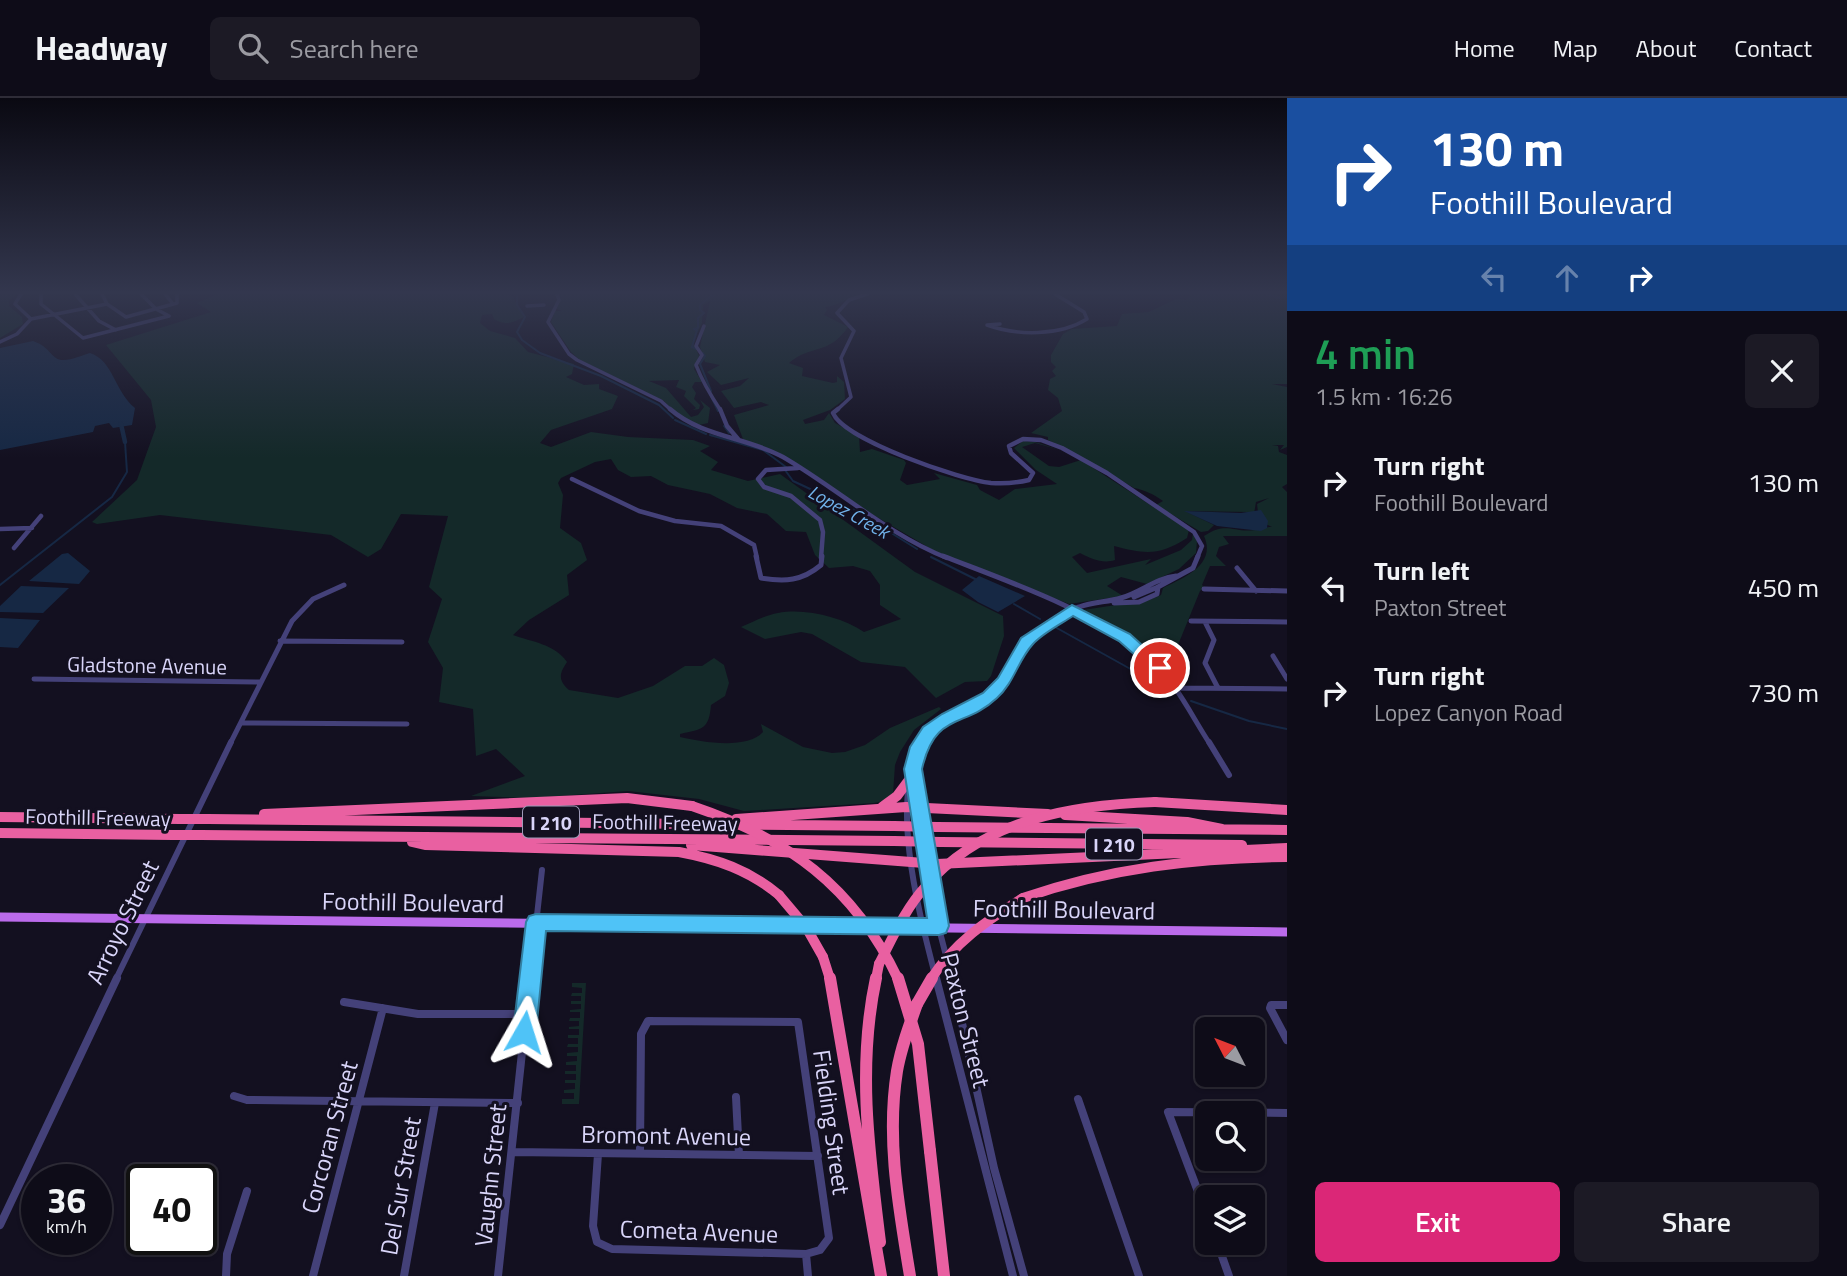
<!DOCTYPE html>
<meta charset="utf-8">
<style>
:root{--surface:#0e0c18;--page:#1c1a25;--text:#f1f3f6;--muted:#9b9ba2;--line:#2e2c37;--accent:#db2777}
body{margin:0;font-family:"Titillium Web",sans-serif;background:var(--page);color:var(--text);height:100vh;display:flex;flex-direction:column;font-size:26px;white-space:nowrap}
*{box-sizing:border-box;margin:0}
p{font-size:23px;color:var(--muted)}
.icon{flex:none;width:38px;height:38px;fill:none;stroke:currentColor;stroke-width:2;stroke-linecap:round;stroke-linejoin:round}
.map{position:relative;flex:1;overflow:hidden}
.sheet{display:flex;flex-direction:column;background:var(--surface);width:560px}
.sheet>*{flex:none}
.top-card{background:#1a4fa0;color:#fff;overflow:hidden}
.needle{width:46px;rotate:312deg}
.controls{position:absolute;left:1195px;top:919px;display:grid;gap:14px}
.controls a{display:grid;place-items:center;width:70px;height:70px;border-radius:10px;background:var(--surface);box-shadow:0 2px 5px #0004,0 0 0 2px var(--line);font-size:35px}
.speed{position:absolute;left:21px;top:1066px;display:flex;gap:14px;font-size:35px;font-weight:700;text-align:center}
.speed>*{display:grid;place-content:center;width:91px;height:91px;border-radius:50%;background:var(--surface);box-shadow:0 2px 5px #0004,0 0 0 2px var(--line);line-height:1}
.speed small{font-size:18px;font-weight:400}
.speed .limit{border:4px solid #111;border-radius:10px;background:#fff;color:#111}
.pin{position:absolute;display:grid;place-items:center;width:60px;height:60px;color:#fff;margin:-30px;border:4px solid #fff;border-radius:50%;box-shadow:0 2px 7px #0007}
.me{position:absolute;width:77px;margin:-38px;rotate:6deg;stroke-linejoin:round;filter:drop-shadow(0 0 5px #0008)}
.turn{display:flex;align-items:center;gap:24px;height:147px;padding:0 28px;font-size:32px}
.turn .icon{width:91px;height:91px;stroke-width:2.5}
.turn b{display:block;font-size:49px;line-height:60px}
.lanes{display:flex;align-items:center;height:66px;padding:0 28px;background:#0003;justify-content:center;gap:35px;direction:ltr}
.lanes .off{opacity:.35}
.round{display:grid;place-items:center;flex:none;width:74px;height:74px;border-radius:10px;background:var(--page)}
.headline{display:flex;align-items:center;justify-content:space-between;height:119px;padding:0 28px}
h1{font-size:42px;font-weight:600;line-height:52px;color:#1e9e55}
.cta{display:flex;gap:14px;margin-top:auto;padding:14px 28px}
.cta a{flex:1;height:80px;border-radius:10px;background:var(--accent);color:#fff;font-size:28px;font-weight:600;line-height:80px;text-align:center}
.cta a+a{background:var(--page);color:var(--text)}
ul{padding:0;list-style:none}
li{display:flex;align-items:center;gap:21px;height:105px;padding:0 28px}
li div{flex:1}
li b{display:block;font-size:26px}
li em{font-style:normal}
header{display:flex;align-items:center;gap:42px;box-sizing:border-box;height:98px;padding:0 35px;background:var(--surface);border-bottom:2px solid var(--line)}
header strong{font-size:33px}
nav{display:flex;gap:38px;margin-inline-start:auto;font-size:24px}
.search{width:490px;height:63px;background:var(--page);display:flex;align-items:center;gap:18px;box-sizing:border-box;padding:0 24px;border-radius:10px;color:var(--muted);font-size:26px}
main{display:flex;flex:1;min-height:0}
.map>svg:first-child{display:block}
.green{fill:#142929}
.water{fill:#162844}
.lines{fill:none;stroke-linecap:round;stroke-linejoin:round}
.stream{stroke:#162844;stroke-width:2}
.canal{stroke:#162844;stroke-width:4.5}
.minor-far4{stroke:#444179;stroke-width:3.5}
.minor-far3{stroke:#444179;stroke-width:4.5}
.minor-far2{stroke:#444179;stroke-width:5}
.minor-far1{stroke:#444179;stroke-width:6}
.minor{stroke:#444179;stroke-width:8}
.major{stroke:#bb6beb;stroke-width:9}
.highway-far1{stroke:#e960a1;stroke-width:10}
.highway{stroke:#e960a1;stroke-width:12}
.highway-bridge-far1{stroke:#e960a1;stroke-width:10}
.highway-bridge{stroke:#e960a1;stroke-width:12}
.route{fill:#4fc3f7;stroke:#337fa1;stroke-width:2}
.labels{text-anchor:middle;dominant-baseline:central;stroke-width:6;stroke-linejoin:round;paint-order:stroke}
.far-water-label{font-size:19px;font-style:italic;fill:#71b2eb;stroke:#131020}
.shield{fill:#131020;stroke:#9e9ab8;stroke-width:2}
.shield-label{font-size:19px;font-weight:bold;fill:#d9d5f9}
.street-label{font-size:21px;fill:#d9d5f9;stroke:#131020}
.near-street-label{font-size:24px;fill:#d9d5f9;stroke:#131020}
</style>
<header>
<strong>Headway</strong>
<div class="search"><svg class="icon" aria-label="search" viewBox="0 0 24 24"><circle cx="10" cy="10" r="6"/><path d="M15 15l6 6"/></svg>Search here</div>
<nav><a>Home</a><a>Map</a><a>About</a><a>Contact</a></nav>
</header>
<main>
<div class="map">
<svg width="1287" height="1178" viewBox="0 0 1287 1178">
<rect width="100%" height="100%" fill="#131020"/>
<path class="green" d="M0,196H16L9,203V208L22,219L23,226L0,240Z
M218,196H508L513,199L524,219C512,225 505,228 494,221L492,216L482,217L480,225L490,233L515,240L528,254L574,266L572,276L566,279L584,287L599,286V291L618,298L612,311L551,332L540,345L551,349L591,334L628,339L693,342L710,348L700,353L718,364L711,372L748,383L780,376L915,474L1003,518L1004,538L991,578L987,583L965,584L936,600L905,569L861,564L812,536L801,534L765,541L741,529C753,524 766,517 778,515C806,510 841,519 864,534L901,521L880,507V487L870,473L853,468L829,470L815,457L806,434L786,433L767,416L737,410L710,396L668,387L651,378L631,379L618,372L611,361L595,364L561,380L558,385L563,397L560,430L581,445L587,462L567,477L569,497L529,522L513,537C532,544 555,546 567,564C559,576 558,582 569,592L618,600L653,588L685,568H702L714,560L724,567L729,585L725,598L711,607C709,631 703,631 680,636V639C701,644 747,652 763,634L761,626L803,649L832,655L845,654L865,647L890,630L939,609L941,611L914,632L900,654L895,667L893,696L884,703L874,705L744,713L699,701L628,693L531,700L471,698L525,678L496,651L476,658L473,611L439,604L443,570L428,544L442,501L429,489L448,418L401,416L381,451L368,459L331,437L160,417L97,426L92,424L137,382L156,329L151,302L106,247L211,214L197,205Z
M559,196H860C847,199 839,208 825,209L827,212L824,217L848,229C828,258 811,246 789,265L803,270L802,278L833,285L837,284V278L844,284L845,301L830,312L803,322L805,326L824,322L829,315L835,325L859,338L860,354L872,351L904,362L906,365L900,382L907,387L940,381L934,375L977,387L980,392L999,402L1015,391L1057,386L1036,372L1014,350L1023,343L1035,344L1060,352L1035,345L1022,349L1049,368L1059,369L1081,362L1189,432L1187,440C1159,458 1145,456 1114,448L1115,462C1103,466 1092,461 1080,455L1072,459L1087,475L1151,461L1145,467L1181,452L1192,442L1193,435L1197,443L1196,455L1179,471L1147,486L1121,479L1107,488L1123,498L1069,506L938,455L841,398L790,361L743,341L734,317L769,307L761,304L734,310L721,293L740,288L749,280L721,287L707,274L720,267L705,264L700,249L710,203L703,207L702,225L693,244L699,258L694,271L702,284H695L692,289L696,295L694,301L700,307L699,311L693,312L696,310L684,298L686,293L676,289L679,282L649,283L666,290L691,319L698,317L704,309L700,302L710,310L708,325L699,327L677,317L664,303L580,262L571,254L551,224L555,213H562L557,211L561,198Z
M1184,196H1287V286H1272L1287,289V349L1280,352L1284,347H1272L1278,348L1279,354L1287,357V386L1282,389L1287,394V438H1223L1229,446L1219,449L1216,458L1226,468H1210L1202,487L1204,489L1200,493L1169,569L1177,584L1161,562L1127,537L1083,512L1149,502L1161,497L1163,490C1183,480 1217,467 1204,438C1227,423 1232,435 1255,432C1261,431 1265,429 1272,429L1259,423L1257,406L1269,400L1256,404L1254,416L1248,414L1185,413L1214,427L1208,433L1201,434L1156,407L1163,403C1153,396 1145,392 1134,390L1082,359L1048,342V339L1031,335L1062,313L1058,300L1048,292L1050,281L1056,278L1052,273L1056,269L1051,264V257L1063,236L1072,231L1117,228L1122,216L1149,214L1176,201L1186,202L1192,198Z
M572,885H586L579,1006H562V1001H574V995H564V992L575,991V985H565V982H576V976H565V973H576V967H566V964L577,963V958H567V955L578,954V949H567L568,946H578V940H568V937H579V931H569V929L579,928V923H569L570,920H580V914H570V912L581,911V906H571V903H581V898H571L572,895H582V890L572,889Z"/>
<path class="water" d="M33,243C47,248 47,253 56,260C64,266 82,257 90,255C114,263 114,293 135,310L132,327L113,330L109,325L95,328L93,334L0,352V250Z
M1261,412L1268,423L1267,430L1261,433L1217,428L1184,413L1241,415Z
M68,455L90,473L79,486L29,483L62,456Z
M979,478L1025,498L998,514L978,504L962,492Z
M21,488L69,490L43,515L0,514V508Z
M0,520L40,522L18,550L0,549Z"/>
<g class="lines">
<path class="stream" d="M517,196V207L525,219L517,234L522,242L540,255L601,278L659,307L673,320
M1266,196L1279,200L1287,199
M696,251L692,249L697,232L694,231L698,230V220L704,215L700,212V207L713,196
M703,255L705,258L700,266L711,293
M710,296L718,313
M675,322L706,336
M724,328L729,335
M710,337L763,352L786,369
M785,372L793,383L851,410L917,451
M931,459L975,481
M0,487L112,399L127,374L125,344
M1014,506L1040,521
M1055,529L1170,593
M1191,603L1249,623L1287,631"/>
<path class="canal" d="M121,326L125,344"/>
<path class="minor-far4" d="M21,196L15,206L31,221
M41,196V206L83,240L169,218
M75,196L99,223L116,232
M102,196L107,206L126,219L177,205V196
M141,196L156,211L169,218
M165,196L173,206
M557,196L559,202L548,224L569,256L577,262L661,303L672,313
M527,208L544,207
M31,221L107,206
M1000,226L987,227C1017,238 1060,238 1087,221L1084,214L1055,196
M704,228L696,248L702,257L696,267C701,280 713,301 721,313
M0,244L17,236L31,221
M836,313L851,299L841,260L854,233L837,215L849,202L867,196"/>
<path class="minor-far3" d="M670,311C702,339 747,339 783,359C838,391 887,436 947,460
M720,311L727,328L738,341
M838,311L833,315C844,342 961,382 991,385C1004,386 1016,385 1029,382L1033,375L1011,355L1009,348L1023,341L1041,342L1062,350L1107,375L1194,434L1202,448L1197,460
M798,370L766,372L758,381L764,389L791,398L820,422L823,434L821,460
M572,381L639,413L675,423L721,428L754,447L757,460
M0,431L32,430
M14,450L41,418"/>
<path class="minor-far2" d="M756,458L761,480C785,484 802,483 821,467L822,458
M943,458C1007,483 1096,513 1148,559C1175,582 1191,617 1210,646
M1237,470L1256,493
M1204,491L1287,493
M1134,499L1158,489
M1114,505L1139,504L1157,496L1158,489L1193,470L1198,458
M1191,523L1287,524
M1205,524L1214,542L1205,565L1218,590
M280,543L402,544
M1273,558L1287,581
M34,581L260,584
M1176,590L1287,591
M241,625L407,626
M230,646L292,523L313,501L344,487
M921,646C937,617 971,615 994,594C1011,580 1014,557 1029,540C1040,529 1064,513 1079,509C1093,504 1108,504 1121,500C1140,495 1156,480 1176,478"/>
<path class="minor-far1" d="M922,644C888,704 920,818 936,881
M1209,644L1229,677
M913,676L935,815L952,881
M116,881L231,644
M530,881L542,772"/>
<path class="minor" d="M936,880L1013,1178
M952,880L994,1070L1024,1178
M344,904L418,916H526
M1287,907H1271L1270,910L1287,942
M234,998L247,1002L518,1005
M736,999L739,1057
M1078,1001L1139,1178
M513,1054L818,1058
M598,1056L593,1128L597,1144L612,1151L806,1156L820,1152L829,1140L798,924L648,923L641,936L640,1054
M1208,1120L1168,1014L1287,1015
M0,1127L117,880
M1217,1144L1229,1178
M806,1156L808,1178
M226,1178L227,1156L247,1093
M313,1178L383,910
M404,1178L435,1005
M498,1178L530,880"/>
<path class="major" d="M0,819L1287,834"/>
<path class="highway-far1" d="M1155,704L1287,712
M882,709L897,698L909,682
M264,716L627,700L692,708
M1065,717L1187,724L1222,731
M0,719L180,721
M208,721L894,728
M736,721L906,709L1048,716
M937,729L1287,732
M0,735L173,737
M201,737L894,743
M412,744L425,747L679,754C717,761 749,772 779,797
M941,744L1242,747
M691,747L937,766L1287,750
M1023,800C1109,770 1196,760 1287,759
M823,859L830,881
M876,881L879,866"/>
<path class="highway" d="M830,880L881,1178
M876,880C857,968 869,1055 880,1144
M930,1053L944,1178
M910,1178C899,1110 886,1042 897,973C901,950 909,928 917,906"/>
<path class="highway-bridge-far1" d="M692,708C787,740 854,788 898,881
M180,721H208
M894,728L937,729
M173,737H201
M894,743L941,744
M779,797L806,829L823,859
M879,866C893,839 905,811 926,788C984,721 1071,707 1155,704
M931,881C954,845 987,822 1023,800"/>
<path class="highway-bridge" d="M898,880L918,946L930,1053
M917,906L932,880"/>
</g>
<linearGradient id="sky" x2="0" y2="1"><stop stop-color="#0a0912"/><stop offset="0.54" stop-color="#33374e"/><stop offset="1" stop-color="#33374e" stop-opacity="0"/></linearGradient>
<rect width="1287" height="360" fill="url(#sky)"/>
<path class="route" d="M1072,507L1130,536L1167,570L1165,574H1154L1119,543L1073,518C1061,526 1043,535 1033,546C1018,562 1014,585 997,600C964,631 935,613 922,671L949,828L946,835L939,837L546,833L536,934L532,942L524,945L517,942L513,934L526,824L529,818L536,816L927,820L904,671L910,649L923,629L942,616L983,595L998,580L1021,540Z"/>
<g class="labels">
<g class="far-water-label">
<text transform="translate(849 413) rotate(29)">Lopez Creek</text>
</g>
<g class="shield">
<rect x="523" y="708.5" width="56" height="31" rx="5"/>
<rect x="1086" y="730.5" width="56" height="31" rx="5"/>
</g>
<g class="shield-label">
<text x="551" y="724">I 210</text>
<text x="1114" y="746">I 210</text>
</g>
<g class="street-label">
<text transform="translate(147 567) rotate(1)">Gladstone Avenue</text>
<text transform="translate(98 719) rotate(1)">Foothill Freeway</text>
<text transform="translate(665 724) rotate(1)">Foothill Freeway</text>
</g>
<g class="near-street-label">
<text transform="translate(413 804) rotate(1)">Foothill Boulevard</text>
<text transform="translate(1064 811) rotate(1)">Foothill Boulevard</text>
<text transform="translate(122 824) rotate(-64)">Arroyo Street</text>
<text transform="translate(966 922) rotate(76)">Paxton Street</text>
<text transform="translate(832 1024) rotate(82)">Fielding Street</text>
<text transform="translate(666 1037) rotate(1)">Bromont Avenue</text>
<text transform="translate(329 1039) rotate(-75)">Corcoran Street</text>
<text transform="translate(490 1077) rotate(-84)">Vaughn Street</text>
<text transform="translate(400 1088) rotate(-80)">Del Sur Street</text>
<text transform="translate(699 1133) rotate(2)">Cometa Avenue</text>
</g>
</g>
</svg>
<div class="controls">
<a><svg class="needle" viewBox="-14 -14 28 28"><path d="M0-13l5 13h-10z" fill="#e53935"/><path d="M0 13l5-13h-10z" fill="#9b9ba2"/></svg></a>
<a><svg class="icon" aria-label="search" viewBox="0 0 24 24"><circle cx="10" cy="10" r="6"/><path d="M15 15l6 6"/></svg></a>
<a><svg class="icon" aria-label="layers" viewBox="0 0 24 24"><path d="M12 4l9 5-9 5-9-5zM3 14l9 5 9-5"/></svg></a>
</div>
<div class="speed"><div>36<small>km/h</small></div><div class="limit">40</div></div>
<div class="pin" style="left:1160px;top:570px;background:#d93025"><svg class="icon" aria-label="arrive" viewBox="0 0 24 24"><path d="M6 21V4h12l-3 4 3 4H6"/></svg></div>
<svg class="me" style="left:524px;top:934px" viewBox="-20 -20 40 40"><path d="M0-17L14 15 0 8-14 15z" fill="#4fc3f7" stroke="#fff" stroke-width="4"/></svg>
</div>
<section class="sheet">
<div class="top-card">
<div class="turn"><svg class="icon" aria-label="right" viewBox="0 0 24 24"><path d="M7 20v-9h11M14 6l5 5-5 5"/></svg><div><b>130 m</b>Foothill Boulevard</div></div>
<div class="lanes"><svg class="icon off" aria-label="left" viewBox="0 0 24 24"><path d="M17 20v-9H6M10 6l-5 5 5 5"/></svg><svg class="icon off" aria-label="ahead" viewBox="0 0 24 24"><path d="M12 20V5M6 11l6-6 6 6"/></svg><svg class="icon" aria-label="right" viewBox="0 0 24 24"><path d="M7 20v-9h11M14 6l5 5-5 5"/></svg></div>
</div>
<div class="headline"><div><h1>4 min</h1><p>1.5 km · 16:26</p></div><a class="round"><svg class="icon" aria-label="close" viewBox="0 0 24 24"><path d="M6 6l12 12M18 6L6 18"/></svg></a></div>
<ul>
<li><svg class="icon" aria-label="right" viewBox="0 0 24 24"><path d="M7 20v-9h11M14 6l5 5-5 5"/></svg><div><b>Turn right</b><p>Foothill Boulevard</p></div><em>130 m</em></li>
<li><svg class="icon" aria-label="left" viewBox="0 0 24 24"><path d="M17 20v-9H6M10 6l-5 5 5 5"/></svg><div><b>Turn left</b><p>Paxton Street</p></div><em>450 m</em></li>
<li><svg class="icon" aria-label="right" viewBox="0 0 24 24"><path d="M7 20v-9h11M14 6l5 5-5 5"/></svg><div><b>Turn right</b><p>Lopez Canyon Road</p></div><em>730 m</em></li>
</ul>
<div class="cta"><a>Exit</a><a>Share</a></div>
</section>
</main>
